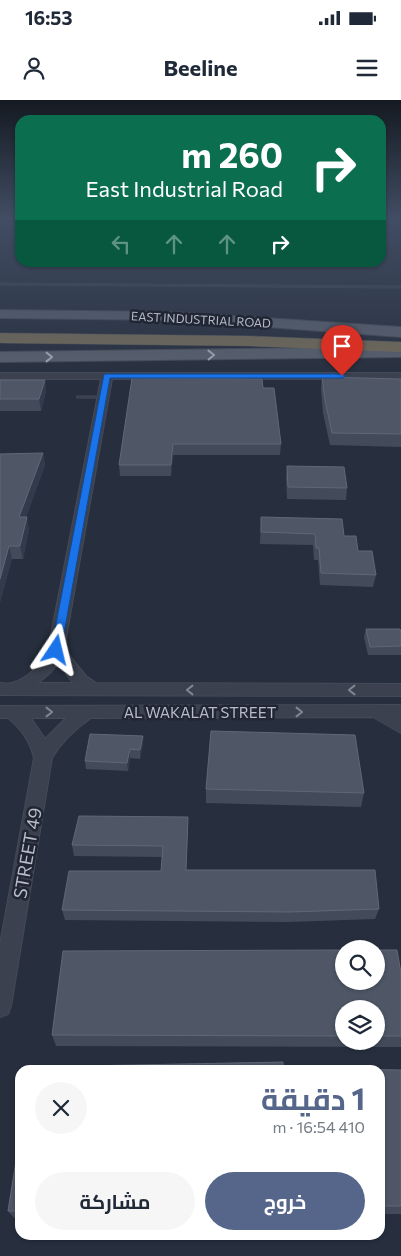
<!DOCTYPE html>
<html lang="ar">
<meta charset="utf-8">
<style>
:root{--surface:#fff;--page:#f6f6f7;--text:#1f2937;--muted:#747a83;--accent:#55668a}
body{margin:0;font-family:Commissioner,Cairo,sans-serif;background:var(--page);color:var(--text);direction:rtl;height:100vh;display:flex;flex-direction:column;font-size:19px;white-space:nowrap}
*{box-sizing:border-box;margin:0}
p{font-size:16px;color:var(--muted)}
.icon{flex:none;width:28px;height:28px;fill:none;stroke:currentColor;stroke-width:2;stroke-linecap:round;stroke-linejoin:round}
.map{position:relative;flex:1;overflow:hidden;direction:ltr}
.side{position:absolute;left:15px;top:965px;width:370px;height:175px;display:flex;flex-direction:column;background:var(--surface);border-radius:15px;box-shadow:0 1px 4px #0004;direction:rtl}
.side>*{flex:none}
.hud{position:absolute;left:15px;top:15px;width:371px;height:152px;border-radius:15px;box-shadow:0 1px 4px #0004;direction:rtl;background:#0b6e4f;color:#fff;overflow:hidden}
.fabs{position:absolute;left:335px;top:840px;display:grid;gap:10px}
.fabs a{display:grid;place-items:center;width:50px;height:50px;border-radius:50%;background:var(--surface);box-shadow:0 1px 4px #0004;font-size:25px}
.pin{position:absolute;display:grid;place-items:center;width:42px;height:42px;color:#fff;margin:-51px -21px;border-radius:50% 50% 50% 0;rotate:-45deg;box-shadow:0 0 5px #0007}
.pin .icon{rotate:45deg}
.me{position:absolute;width:55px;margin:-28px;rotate:10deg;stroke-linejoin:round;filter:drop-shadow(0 0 4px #0008)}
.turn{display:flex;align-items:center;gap:18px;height:105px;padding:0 20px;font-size:22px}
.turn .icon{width:65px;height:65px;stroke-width:2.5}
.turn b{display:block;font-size:35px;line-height:42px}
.lanes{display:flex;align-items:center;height:48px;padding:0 20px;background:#0003;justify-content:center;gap:25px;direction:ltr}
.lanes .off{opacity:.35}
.round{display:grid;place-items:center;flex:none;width:52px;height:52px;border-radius:26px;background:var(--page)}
.overview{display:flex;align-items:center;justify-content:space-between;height:85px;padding:0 20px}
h1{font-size:30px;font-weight:700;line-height:38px;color:var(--accent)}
.primary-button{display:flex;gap:10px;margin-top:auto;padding:10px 20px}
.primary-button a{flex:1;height:58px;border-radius:30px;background:var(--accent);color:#fff;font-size:20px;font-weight:700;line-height:58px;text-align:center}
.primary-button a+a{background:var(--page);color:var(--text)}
.status{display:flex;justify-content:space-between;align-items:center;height:35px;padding:0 25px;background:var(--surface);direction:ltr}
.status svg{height:14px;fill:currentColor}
header{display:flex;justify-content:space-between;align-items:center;height:65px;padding:0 20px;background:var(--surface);font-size:22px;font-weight:700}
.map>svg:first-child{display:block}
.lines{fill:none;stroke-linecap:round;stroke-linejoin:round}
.lane-casing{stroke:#444a57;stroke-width:1}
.street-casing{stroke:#444a57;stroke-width:2}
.primary-casing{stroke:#444a57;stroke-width:2}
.highway-casing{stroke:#464c58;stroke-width:1}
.lane{fill:#3b414e;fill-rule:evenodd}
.street{fill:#3b414e;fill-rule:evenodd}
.primary{fill:#59606e;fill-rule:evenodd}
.highway{fill:#736b59;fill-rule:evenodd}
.wall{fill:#434b5b;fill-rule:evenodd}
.shaded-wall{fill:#323a4b}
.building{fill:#4f5767;stroke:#606776}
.oneway{stroke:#a4aab6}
.oneway2{stroke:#7f8591}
.route{fill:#1a73e8;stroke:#114b97}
.labels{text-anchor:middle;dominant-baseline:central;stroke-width:5;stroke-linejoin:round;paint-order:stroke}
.far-street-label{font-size:12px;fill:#b7bcc8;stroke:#202633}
.street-label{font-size:15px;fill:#b7bcc8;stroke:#202633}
.near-street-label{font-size:18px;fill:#b7bcc8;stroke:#202633}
</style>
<div class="status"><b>16:53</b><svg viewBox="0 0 49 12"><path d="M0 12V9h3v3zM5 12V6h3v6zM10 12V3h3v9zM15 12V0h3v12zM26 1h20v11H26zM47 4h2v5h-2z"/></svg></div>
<header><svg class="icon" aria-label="menu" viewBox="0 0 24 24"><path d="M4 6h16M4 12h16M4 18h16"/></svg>Beeline<svg class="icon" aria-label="person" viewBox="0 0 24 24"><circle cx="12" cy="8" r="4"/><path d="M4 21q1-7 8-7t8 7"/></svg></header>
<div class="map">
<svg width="401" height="1156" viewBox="0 0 401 1156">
<rect width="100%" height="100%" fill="#272f3e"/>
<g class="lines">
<defs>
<path id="lane" d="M0,183L401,186V188L0,185Z
M77,296H102L104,297L102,298H77Z"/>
<path id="street" d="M0,273H401V279H112L64,549L86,576L96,583L401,584V596L0,595V583C4,583 9,584 12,583C27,579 43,563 48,550L101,279H0ZM58,563L73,583H38L51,572Z
M401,605V633L373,617L91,618C75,629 62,641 52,658L11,906L8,914L0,917V844L34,658C30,641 22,629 8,618H0V606ZM31,618H66L45,639Z"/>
<path id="primary" d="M0,210L172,212L401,227V237L172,220L0,218Z
M401,247V257L0,262V252Z"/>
<path id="highway" d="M0,233L250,236L401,242V252L250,246L0,243Z"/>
</defs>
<use href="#lane" class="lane-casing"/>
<use href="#street" class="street-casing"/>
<use href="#primary" class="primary-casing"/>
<use href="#highway" class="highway-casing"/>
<use href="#lane" class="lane"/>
<use href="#street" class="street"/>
<use href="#primary" class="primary"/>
<use href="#highway" class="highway"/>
</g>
<path class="wall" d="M322,277L401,279V347L330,345L323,313L321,289Z
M0,280H45L46,291L41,311H0Z
M263,288L281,344L280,355H173L171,376H120L119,365Z
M43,353L45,365L26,417L29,430L23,459H12L0,502V354Z
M287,366L347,388L346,400L287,399L286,378Z
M261,417L344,436L358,451L376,475L373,487L320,485L318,460H314L313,445L260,444Z
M366,529L401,532V555H368L364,537Z
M143,636V644L140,659L130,658L128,671L86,669L85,661Z
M206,689L364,693L361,707L206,703Z
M188,728L186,770L379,809L375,819L288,822L65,820L62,810L161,771L162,757L74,756L72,745Z
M401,873V947L56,946L52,935ZM344,909H376V941H344Z
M283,968L401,970V1114H380V970Z
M20,1036V1118H14L8,1111Z"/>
<path class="shaded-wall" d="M45,280L46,291L41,311L39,299Z
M173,344V355L171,376V365Z
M43,353L45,365L21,430L19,417Z
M27,417L29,430L23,459L20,446Z
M9,446L12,459L0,502V479Z
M143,636V644L140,659V650Z
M130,649V658L128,671L127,663Z
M188,717V728L186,780V770Z"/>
<path class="building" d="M322,277L401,279V334L332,333L325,300Z
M132,278L262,279L263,288H274L281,344H173L171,365H119Z
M0,280H45L39,299H0Z
M43,353L19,417H27L20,446H9L0,479V354Z
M287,366L344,367L347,388L288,387Z
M261,417L342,419L344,436H356L358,451H372L376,475L321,473L319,448H316L315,434L261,432Z
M366,529H400L401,532V546L370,547Z
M211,631L355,635L364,693L206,689Z
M90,634L143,636L140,650L130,649L127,663L85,661Z
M79,716L188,717L186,770H375L379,809L289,812L62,810L69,771H161L163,746L72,745Z
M344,850V881H376V850H397L401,873V936H376V909H344V936L52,935L63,851Z
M283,962V968L401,970V1106H380V970H31V967Z
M20,1036V1111H8Z"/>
<defs><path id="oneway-chevron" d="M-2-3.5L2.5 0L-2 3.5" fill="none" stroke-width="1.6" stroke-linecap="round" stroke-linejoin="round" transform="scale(1.25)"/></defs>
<g class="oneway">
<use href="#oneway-chevron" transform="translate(211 255) rotate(-1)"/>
<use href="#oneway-chevron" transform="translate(49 257)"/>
</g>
<g class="oneway2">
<use href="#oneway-chevron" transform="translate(190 590) rotate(-180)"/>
<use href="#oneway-chevron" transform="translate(352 590) rotate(-180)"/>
<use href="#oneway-chevron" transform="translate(49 612)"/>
<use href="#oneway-chevron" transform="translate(299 612)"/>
</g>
<linearGradient id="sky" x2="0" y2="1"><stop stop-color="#151a22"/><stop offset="0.42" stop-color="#414d63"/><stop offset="1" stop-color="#414d63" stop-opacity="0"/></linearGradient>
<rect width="401" height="281" fill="url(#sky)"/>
<path class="route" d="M104,274H342L346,276L342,278H110L61,550L56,553L51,550Z"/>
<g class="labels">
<g class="far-street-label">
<text transform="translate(201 219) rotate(3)">EAST INDUSTRIAL ROAD</text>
</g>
<g class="street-label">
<text x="200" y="612">AL WAKALAT STREET</text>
</g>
<g class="near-street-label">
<text transform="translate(27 753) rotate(-80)">STREET 49</text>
</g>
</g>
</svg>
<div class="fabs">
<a><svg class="icon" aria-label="search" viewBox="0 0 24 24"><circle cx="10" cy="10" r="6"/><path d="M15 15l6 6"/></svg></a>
<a><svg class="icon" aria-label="layers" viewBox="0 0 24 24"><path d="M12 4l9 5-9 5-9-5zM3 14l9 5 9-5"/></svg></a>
</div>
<div class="pin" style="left:342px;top:276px;background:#d93025"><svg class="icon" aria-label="arrive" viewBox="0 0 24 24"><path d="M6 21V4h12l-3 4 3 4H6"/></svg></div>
<svg class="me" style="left:56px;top:550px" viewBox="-20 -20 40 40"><path d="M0-17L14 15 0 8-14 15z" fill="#1a73e8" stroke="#fff" stroke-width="4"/></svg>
<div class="hud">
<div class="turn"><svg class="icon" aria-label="right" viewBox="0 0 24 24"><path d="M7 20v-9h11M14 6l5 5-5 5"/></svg><div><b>260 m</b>East Industrial Road</div></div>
<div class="lanes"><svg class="icon off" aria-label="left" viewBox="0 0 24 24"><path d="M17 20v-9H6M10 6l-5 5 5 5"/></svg><svg class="icon off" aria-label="ahead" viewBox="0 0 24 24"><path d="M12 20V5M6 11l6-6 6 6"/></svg><svg class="icon off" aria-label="ahead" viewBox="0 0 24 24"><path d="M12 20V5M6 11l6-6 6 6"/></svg><svg class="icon" aria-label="right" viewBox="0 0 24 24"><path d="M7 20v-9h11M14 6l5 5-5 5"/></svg></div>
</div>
<section class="side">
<div class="overview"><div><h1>1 دقيقة</h1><p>410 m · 16:54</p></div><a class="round"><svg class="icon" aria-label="close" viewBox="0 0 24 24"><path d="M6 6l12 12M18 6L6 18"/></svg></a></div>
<div class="primary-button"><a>خروج</a><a>مشاركة</a></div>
</section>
</div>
